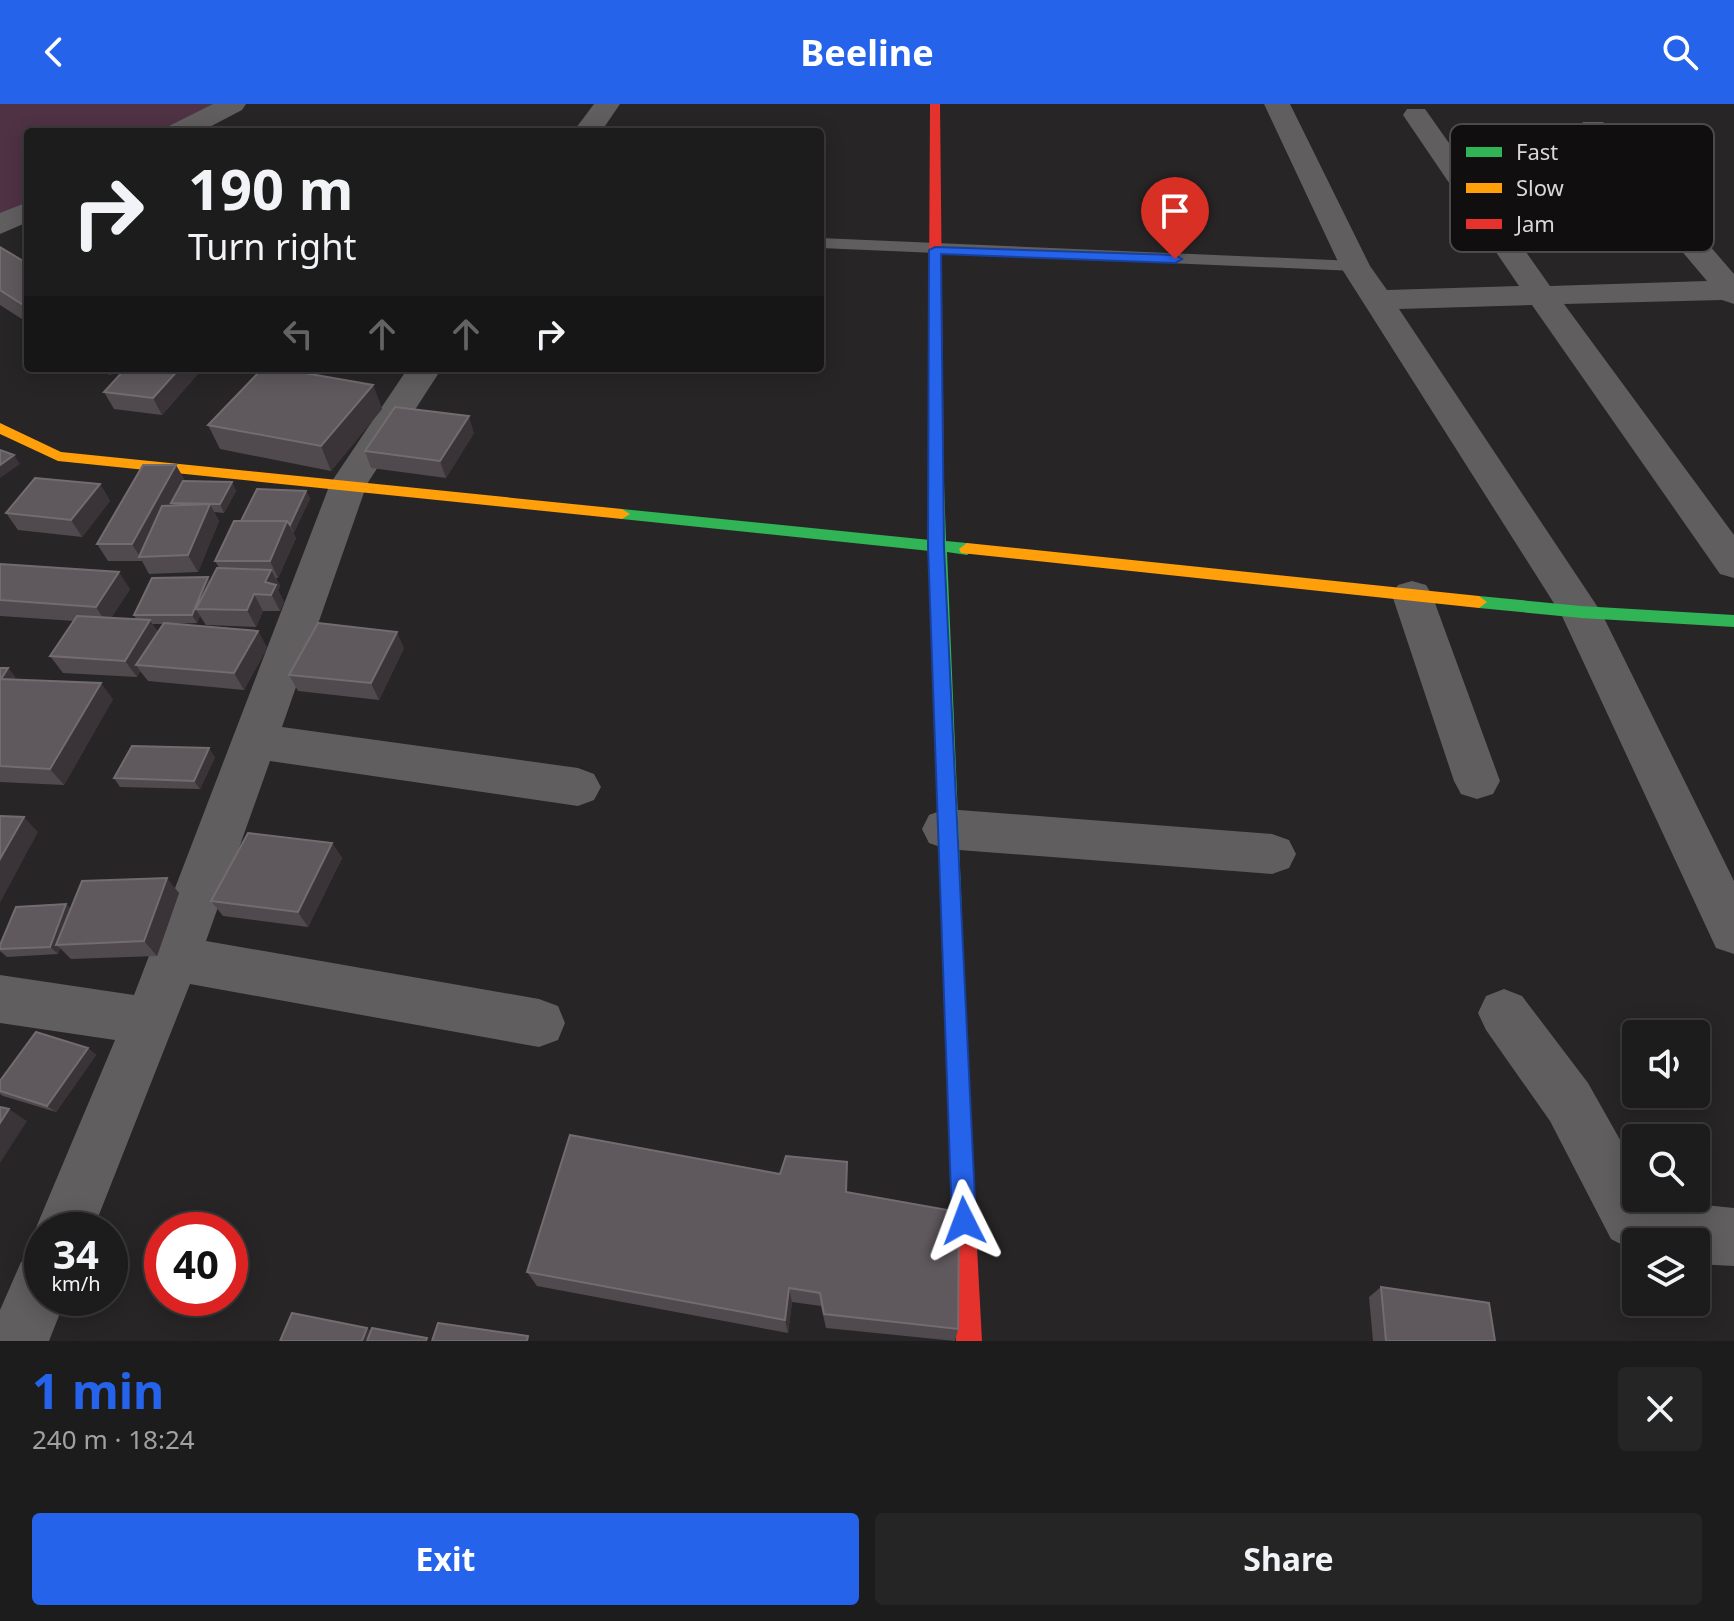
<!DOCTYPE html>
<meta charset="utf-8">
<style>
:root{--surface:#1d1c1c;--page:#252525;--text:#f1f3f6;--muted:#a0a1a3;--line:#3b3a3b;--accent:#2563eb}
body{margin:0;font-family:"Noto Sans",sans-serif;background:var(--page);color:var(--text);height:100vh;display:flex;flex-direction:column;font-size:30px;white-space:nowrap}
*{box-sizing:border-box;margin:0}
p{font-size:26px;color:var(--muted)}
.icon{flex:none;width:44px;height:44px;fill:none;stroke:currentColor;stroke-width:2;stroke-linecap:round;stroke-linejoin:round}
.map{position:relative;height:1237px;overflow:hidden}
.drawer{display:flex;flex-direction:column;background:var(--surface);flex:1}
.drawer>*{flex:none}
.top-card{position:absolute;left:24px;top:24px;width:800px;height:244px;border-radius:8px;box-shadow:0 4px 20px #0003,0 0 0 2px var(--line);background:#1d1c1c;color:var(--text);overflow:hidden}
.tools{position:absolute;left:1622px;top:916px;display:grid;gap:16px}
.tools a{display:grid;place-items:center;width:88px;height:88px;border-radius:8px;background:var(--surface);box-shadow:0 4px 20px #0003,0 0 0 2px var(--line);font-size:40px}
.speed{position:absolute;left:24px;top:1108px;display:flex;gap:16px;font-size:40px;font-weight:700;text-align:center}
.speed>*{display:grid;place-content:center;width:104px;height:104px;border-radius:50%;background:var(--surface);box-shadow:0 4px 20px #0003,0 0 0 2px var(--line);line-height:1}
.speed small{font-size:20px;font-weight:400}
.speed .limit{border:12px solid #d22;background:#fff;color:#111}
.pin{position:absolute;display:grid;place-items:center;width:68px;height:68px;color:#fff;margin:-82px -34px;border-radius:50% 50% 50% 0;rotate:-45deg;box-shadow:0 0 8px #0007}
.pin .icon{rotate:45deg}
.me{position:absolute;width:88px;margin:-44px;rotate:357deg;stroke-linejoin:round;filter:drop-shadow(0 0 6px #0008)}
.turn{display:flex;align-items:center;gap:28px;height:168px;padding:0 32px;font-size:36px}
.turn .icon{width:104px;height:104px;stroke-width:2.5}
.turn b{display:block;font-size:56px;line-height:68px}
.lanes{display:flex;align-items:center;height:76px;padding:0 32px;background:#0003;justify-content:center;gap:40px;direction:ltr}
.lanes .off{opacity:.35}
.round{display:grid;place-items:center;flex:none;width:84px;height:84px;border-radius:8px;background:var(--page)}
.overview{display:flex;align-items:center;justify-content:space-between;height:136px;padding:0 32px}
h1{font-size:48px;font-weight:700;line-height:60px;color:var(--accent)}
.primary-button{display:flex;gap:16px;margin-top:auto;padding:16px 32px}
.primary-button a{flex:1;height:92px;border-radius:8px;background:var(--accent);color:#fff;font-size:32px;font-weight:700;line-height:92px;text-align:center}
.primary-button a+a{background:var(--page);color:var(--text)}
header{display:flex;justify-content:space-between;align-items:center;height:104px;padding:0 32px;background:var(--accent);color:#fff;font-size:36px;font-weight:700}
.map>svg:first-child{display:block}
.green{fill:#4f3244}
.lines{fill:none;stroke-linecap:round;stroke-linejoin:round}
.lane{fill:#605e5f;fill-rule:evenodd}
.street{fill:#605e5f;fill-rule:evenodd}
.fast{fill:#30b455;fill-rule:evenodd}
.slow{fill:#ff9f0a;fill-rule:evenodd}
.jam{fill:#e5322d;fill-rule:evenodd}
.wall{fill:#50494e;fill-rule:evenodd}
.shaded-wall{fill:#3a3438}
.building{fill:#5f585d;stroke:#726c70;stroke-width:2}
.route{fill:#2563eb;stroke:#184099;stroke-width:2}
.key{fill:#100e0f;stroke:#4d4a4b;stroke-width:2}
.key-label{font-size:22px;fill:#dad7d8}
</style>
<header><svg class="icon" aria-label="back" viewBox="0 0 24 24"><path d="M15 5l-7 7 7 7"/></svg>Beeline<svg class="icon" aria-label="search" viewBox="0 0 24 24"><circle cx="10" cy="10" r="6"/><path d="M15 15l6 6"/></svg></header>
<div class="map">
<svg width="1734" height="1237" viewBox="0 0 1734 1237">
<rect width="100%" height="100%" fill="#272526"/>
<path class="green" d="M0,0H214L162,28H28V100L0,115Z"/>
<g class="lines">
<path class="lane" d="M820,134L1355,157L1363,162L1355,167L820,144Z"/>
<path class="street" d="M213,0H246L242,6L200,28H165L169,22Z
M594,0H620L601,28H573Z
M1264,0H1290L1370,162L1387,186L1519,182L1403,11L1407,5H1425L1550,182L1707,177L1583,30L1579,24L1583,18H1603L1734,170V200L1722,196L1564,200L1734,431V474L1720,470L1532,201L1399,205L1601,508L1734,777V850L1716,844L1562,512L1340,162Z
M28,98V118L0,130V109Z
M408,264H442L367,380L282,623L578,664L594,670L601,683L594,696L578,702L270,657L206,837L539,895L558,902L565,919L558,936L539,943L190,880L93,1126H42V1143L35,1126L115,936L0,919V871L134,891L330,380Z
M1412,477L1426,481L1432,491L1500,677L1493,690L1477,695L1461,690L1454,677L1392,491L1398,481Z
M946,705L1272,730L1289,736L1296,750L1289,764L1272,770L946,745L929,739L922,725L929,711Z
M1504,885L1522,892L1588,979L1636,1064V1094L1734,1104V1162L1696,1160V1138H1636V1148L1611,1135L1550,1017L1486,926L1478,909L1486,892Z
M42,1149V1194H66L49,1237H0V1206L21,1158Z"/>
<path class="fast" d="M936,375L944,380L946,437L967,439L975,445L967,451L947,448L971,1031L968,1039L960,1042L952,1039L949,1031L930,447L622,415L614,410L622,405L930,436L928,380Z
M1479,492L1581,502L1734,511V523L1581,514L1479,504L1471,498Z"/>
<path class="slow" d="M0,319L61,348L622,405L630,410L622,415L58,357L0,330Z
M967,439L1479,492L1487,498L1479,504L961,449L959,445Z"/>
<path class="jam" d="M930,0H940L944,380L936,385L928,380Z
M960,1020L968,1023L971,1031L982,1237H956L949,1031L952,1023Z"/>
</g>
<path class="wall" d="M0,143L28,160V219L0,201Z
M99,264H124L110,271Z
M203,264L162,311L114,305L104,288Z
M373,281L382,305L331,367L220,345L208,321Z
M474,329L446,374L371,364L365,347Z
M185,377L232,378L236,387L224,409L214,408L219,417L198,468L149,470L142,457H108L97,440Z
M100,380L110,397L82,433L18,426L6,409Z
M306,387L310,395L293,429L296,434L278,474H276L280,482L278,486L284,498L280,507H263L256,523L206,521L200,512L197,519L170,520L258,527L267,544L244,586L148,577L140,567L137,573L63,569L50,552L74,517L0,512V460L130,485L111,514L136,515L134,511L210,477L219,464L215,457L241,417ZM152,520H163L158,528Z
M404,544L379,596L298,587L289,571Z
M0,564H8L15,573L14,575L113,595L64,681L0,678Z
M215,653L200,685L120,683L114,674Z
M332,739L342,754L308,823L223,812L211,797Z
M179,789L157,852L71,855L60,844L58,850L7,853L0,847V841L71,805Z
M88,944L96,951L56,1008L3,992L0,990V977Z
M847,1058V1088L958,1225L955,1237L826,1224L821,1202L792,1198L788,1229L537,1182L527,1168L780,1070Z
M1381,1183L1495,1237H1373L1369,1193Z"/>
<path class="shaded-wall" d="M106,264H124L110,271Z
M180,264H203L162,311L153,294Z
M373,281L382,305L331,367L321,342Z
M469,312L474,329L446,374L440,357Z
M14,351L20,360L0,374V361Z
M176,361L186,378L171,399L173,402L140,453L132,440Z
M232,378L236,387L224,409L220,400Z
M100,380L110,397L82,433L71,416Z
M306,387L310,395L294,429L290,421Z
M210,400L219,417L198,468L188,451Z
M287,417L296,434L278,474L270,457Z
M271,466L280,482L278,486L284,498L280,507L265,478Z
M119,468L130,485L107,520L96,503Z
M208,473L213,482L196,505L200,512L197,519L192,511Z
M254,490L263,507L256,523L247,506Z
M150,516L160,533L136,561L140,567L137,573L125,557Z
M258,527L267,544L244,586L234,569Z
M397,528L404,544L379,596L371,579Z
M8,564L15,573L0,596V577Z
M101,579L113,595L64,681L50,665Z
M209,644L215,653L200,685L194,677Z
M24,713L38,728L0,799V755Z
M332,739L342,754L308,823L298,808Z
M167,774L179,789L157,852L144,837Z
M66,800L74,807L56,841L60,844L58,850L50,843Z
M88,944L96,951L56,1008L47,1002Z
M9,1005L27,1017L0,1059V1019Z
M789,1184L792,1198L788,1229L785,1216Z
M367,1224L379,1233L377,1237H362Z"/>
<path class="building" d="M0,143L28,160V204L0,186Z
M126,264H180L153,294L104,288Z
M263,264H276L373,281L321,342L208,321Z
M395,303L469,312L440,357L365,347Z
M0,346L14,351L0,361Z
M143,361H176L132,440H97Z
M35,374L100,380L71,416L6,409Z
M183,377L232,378L220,400L171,399Z
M257,385L306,387L290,421L287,417H241Z
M210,400L188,451L139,453L162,402Z
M234,417H287L270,457H215Z
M0,460L119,468L96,503L0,496Z
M217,464L271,466L265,478L276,481L271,491L254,490L247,506L196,505Z
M208,473L192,511H134L152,474Z
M77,512L150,516L125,557L50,552Z
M164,519L258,527L234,569L136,561Z
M318,519L397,528L371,579L289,571Z
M0,564H8L1,575H0Z
M0,575L101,579L50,665L0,662Z
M132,642L209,644L194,677L114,674Z
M0,712L24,713L0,755Z
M248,729L332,739L298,808L211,797Z
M167,774L144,837L56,841L82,777Z
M66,800L50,843L0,845V841L16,803Z
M36,928L88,944L47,1002L0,987V977Z
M0,1003L9,1005L0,1019Z
M570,1031L780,1070L786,1052L847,1058L846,1088L959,1108L958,1225L824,1210L820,1189L789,1184L785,1216L527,1168Z
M1381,1183L1489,1199L1495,1237H1386Z
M292,1209L367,1224L362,1237H280Z
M438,1219L528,1232L527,1237H432Z
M372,1224L427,1234L426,1237H367Z"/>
<path class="route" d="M935,143L1175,151L1182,155L1175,159L941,150L944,443L976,1117L972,1125L964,1129L955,1125L952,1117L928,443L929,146Z"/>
<rect x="1450" y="20" width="264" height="128" rx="12" class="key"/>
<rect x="1466" y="43" width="36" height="10" fill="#30b455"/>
<rect x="1466" y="79" width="36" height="10" fill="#ff9f0a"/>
<rect x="1466" y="115" width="36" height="10" fill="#e5322d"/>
<g class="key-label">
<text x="1516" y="56">Fast</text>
<text x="1516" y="92">Slow</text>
<text x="1516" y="128">Jam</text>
</g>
</svg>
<div class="tools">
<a><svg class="icon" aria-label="sound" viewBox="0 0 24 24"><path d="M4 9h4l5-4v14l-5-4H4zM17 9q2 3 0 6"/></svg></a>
<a><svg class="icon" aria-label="search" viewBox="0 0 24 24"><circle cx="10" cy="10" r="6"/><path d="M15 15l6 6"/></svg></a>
<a><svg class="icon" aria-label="layers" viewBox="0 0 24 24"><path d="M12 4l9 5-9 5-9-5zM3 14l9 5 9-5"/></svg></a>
</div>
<div class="speed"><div>34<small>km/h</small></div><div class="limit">40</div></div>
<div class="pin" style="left:1175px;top:155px;background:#d93025"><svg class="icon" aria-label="arrive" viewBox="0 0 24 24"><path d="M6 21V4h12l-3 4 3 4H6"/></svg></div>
<svg class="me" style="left:964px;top:1117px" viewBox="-20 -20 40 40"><path d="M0-17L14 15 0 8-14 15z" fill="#2563eb" stroke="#fff" stroke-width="4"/></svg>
<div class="top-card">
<div class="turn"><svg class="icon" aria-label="right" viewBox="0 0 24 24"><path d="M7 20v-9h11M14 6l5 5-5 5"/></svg><div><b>190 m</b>Turn right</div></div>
<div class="lanes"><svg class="icon off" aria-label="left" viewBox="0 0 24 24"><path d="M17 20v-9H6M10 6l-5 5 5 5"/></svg><svg class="icon off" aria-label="ahead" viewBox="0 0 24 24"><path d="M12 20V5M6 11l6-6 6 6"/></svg><svg class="icon off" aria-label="ahead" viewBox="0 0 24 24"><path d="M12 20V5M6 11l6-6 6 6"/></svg><svg class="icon" aria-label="right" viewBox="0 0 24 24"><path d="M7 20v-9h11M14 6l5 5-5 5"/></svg></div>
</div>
</div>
<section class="drawer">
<div class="overview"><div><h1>1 min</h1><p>240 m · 18:24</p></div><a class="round"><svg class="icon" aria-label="close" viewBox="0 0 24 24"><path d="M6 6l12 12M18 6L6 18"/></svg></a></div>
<div class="primary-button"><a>Exit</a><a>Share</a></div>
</section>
